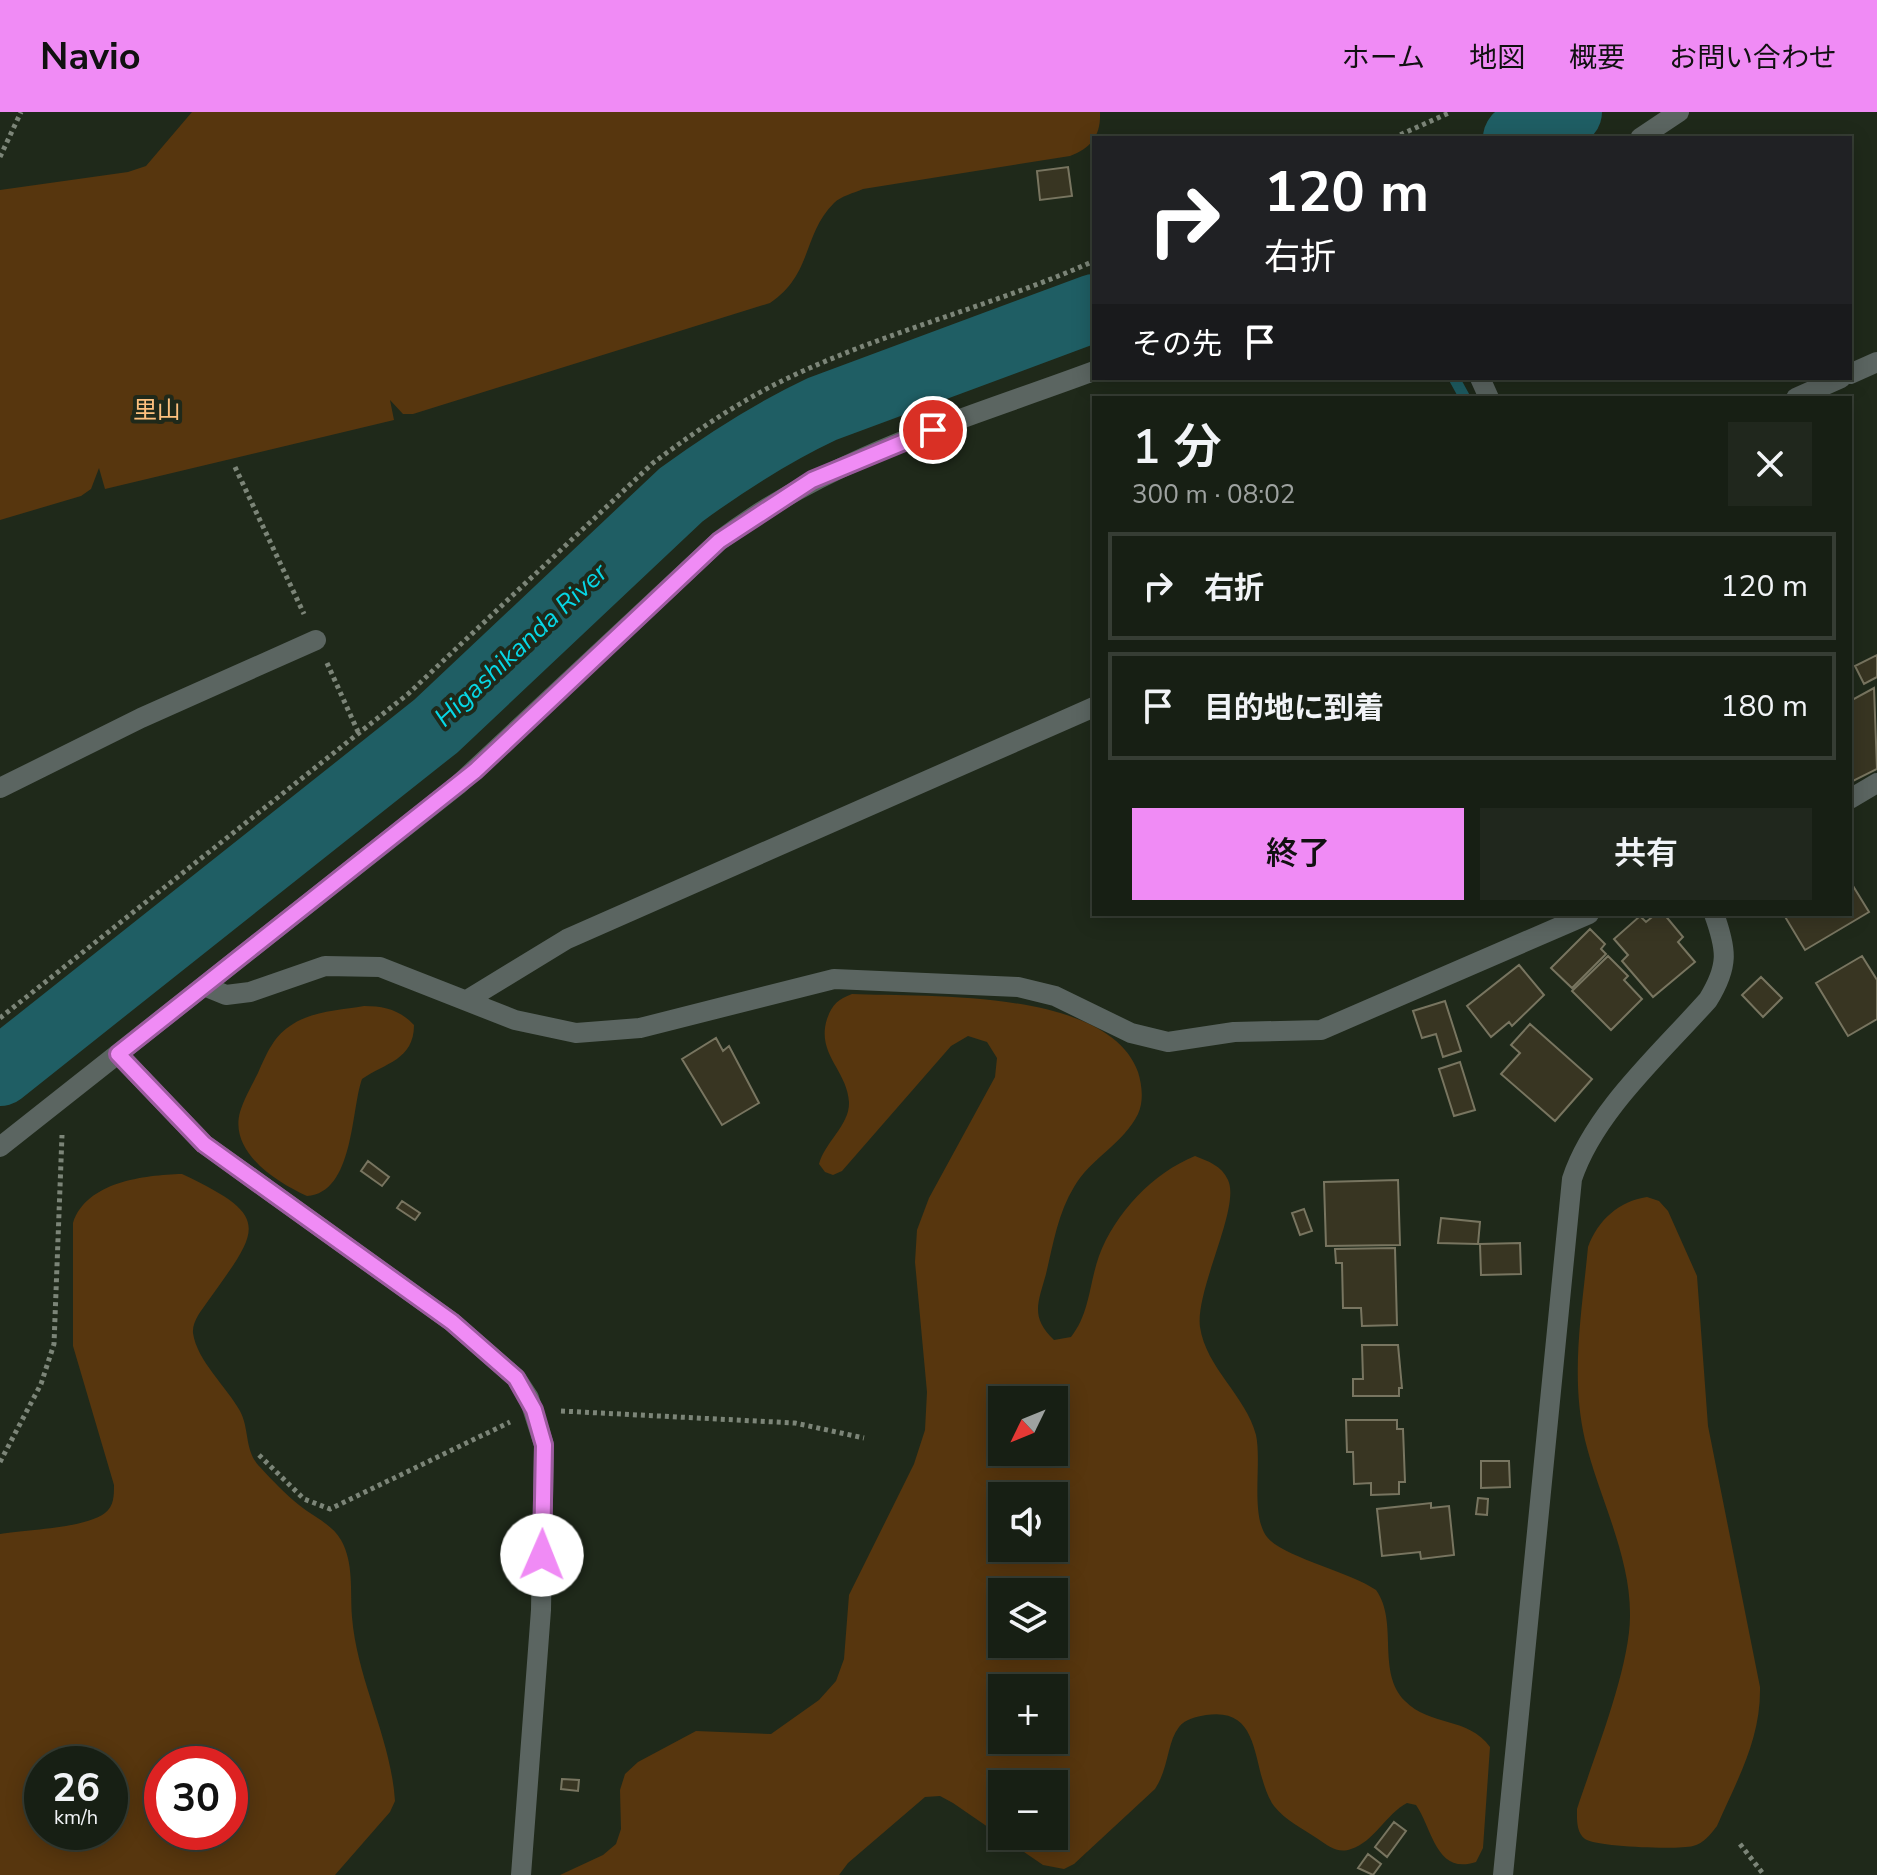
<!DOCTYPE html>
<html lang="ja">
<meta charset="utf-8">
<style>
:root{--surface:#171f14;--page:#20271d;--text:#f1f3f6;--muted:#9ea2a0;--line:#363d34;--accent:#f08bf5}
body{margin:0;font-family:"Nunito Sans","Noto Sans JP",sans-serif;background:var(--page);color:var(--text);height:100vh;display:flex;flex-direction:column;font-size:30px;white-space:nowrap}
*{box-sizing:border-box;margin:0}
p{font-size:26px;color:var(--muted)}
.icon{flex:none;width:44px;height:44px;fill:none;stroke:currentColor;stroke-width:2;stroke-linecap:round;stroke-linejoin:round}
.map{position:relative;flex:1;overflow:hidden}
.side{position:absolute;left:1092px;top:284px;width:760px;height:520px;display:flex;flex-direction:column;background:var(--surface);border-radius:0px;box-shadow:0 4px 20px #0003,0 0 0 2px var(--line)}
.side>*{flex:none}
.guide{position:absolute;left:1092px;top:24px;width:760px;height:244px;border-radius:0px;box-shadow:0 4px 20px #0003,0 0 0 2px var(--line);background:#202124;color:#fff;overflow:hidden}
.needle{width:52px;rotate:227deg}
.fabs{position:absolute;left:988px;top:1274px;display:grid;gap:16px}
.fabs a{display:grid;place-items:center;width:80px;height:80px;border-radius:0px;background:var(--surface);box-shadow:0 4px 20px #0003,0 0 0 2px var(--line);font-size:40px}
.speed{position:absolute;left:24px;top:1634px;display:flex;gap:16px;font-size:40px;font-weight:700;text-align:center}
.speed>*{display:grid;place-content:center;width:104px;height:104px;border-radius:50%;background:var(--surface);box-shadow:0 4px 20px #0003,0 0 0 2px var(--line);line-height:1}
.speed small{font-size:20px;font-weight:400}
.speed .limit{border:12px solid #d22;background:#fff;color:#111}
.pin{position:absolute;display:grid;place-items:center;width:68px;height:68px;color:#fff;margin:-34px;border:4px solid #fff;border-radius:50%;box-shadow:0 2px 8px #0007}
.me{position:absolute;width:88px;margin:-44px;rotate:1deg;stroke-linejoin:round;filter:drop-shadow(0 0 6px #0008)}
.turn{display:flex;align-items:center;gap:28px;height:168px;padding:0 40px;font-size:36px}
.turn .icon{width:104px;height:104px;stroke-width:2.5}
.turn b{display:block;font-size:56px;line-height:68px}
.then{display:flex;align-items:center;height:76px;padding:0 40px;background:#0003;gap:16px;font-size:30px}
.round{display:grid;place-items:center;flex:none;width:84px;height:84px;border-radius:0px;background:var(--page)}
.head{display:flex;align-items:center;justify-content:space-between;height:136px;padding:0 40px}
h1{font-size:48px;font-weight:600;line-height:60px}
.primary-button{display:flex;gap:16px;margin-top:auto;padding:16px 40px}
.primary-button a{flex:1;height:92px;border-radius:0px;background:var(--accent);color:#111;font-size:32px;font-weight:600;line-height:92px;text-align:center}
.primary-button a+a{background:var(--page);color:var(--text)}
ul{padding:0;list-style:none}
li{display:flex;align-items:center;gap:24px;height:108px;margin:0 16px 12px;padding:0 24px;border:4px solid var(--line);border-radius:0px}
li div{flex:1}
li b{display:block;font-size:30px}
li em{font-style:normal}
header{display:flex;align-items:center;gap:48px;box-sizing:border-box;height:112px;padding:0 40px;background:var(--accent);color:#111}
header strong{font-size:38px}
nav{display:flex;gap:44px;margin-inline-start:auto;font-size:28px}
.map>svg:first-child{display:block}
.green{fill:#57360e;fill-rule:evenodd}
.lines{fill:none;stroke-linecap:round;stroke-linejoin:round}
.stream{stroke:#1f5e64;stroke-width:11}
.river{stroke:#1f5e64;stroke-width:68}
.building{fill:#383522;stroke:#787560;stroke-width:2}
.path{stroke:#7c8578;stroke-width:5;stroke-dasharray:4 4;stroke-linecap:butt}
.minor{stroke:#5b6561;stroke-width:20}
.route-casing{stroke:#9c5a9f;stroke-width:20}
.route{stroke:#f08bf5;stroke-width:14}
.labels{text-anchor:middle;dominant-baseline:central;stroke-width:8;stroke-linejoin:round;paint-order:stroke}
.park-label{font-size:24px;fill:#fdc07e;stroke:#1f291a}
.water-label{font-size:26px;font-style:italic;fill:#07d7e5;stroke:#1f291a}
</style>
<header>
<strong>Navio</strong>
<nav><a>ホーム</a><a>地図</a><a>概要</a><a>お問い合わせ</a></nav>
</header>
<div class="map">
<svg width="1877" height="1763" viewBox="0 0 1877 1763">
<rect width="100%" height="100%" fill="#1f291a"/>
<path class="green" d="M192,0H1100C1101,24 1091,36 1070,44L863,77C854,81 841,84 834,91C802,123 813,162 770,191L413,302H403L390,288L394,308L105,377L99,356L91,377L81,384L0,408V78L128,60L146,54Z
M852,882C925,885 1108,876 1138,960C1142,973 1144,989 1138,1002C1124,1031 1090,1047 1074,1075C1058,1101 1053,1133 1046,1162C1038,1191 1030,1205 1054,1228L1071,1225C1090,1201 1089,1172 1099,1144C1115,1101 1153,1061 1195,1044C1208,1049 1222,1054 1228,1068C1241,1095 1195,1178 1200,1215C1206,1256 1246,1284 1256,1323C1262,1351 1250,1403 1267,1425C1283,1445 1351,1460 1376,1478C1399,1510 1376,1560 1405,1589C1429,1614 1469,1605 1490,1635L1483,1736L1476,1750C1436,1763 1433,1718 1416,1693L1407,1691C1386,1702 1374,1730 1351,1737C1338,1742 1328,1734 1318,1727C1303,1717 1285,1708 1274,1694C1250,1660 1265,1594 1206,1603C1196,1605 1185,1607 1179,1615C1167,1630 1169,1656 1155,1677L1074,1752L1064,1757L1043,1753L953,1691L940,1684L925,1685L848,1751L839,1763H560L603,1743L616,1732L621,1717L620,1678L625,1662L638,1650L696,1619L771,1622L819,1588L836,1569L844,1547L849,1483L914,1352L925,1318L927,1280L915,1150L917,1118L929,1086L995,965L997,946L987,930L968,924L951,934L842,1059L833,1063L825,1060L819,1052C825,1030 850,1013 849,990C847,958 816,942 827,907C832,893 838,887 852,882ZM1002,1288H1054V1340H1002ZM1002,1384H1054V1436H1002ZM1054,1480V1532H1002V1480ZM1054,1576V1628H1002V1576ZM1002,1672H1054V1724H1002Z
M364,894C384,894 400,898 414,913C414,948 385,951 362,967C351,997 354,1081 307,1084C276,1070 229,1040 240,1000C244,987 252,973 258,961C267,941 274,923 293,912C313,899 341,898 364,894Z
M182,1062C273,1105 260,1116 208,1189C202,1198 192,1209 193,1221C197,1249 227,1275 240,1299C250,1318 244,1339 260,1355C272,1368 285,1382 299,1393C313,1405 331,1411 341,1428C354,1451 350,1479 352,1505C357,1568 391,1626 395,1689L390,1700L335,1763H0V1422C25,1418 86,1416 105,1401C114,1394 114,1384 114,1373L73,1234V1111C86,1070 144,1063 182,1062ZM110,1652V1720H42V1652ZM162,1652H230V1720H162Z
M1647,1085L1659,1089L1668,1099L1697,1164L1708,1314L1760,1575C1761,1627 1737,1668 1717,1714C1710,1723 1704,1731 1693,1734C1678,1738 1597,1735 1585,1727C1576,1720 1577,1707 1577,1697C1594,1645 1630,1556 1630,1504C1631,1445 1599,1385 1585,1328C1570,1264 1582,1199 1588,1135C1598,1108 1619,1089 1647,1085Z"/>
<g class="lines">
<path class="stream" d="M1454,266L1465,286"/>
<path class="river" d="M1517,26L1568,0
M0,960L436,614L681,383C726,350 771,321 822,297L1094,196"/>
</g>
<path class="building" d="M1068,55L1072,84L1040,88L1037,59Z
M1877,543V565L1864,572L1855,554Z
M1874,576L1877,657L1853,669L1850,663V589Z
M1850,769L1869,800L1805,838L1784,803L1850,802Z
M1656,802H1664L1683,825L1678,830L1695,850L1653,885L1622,849L1628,843L1614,827L1640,804L1646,810Z
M1590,817L1605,832L1601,837L1606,842L1572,876L1551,856Z
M1608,844L1628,864L1624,868L1642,887L1611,918L1572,879Z
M1862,844L1877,868V907L1848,924L1816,871Z
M1519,853L1544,883L1512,914L1509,910L1491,925L1467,894Z
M1761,865L1782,886L1763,905L1742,883Z
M1445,889L1461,939L1443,945L1436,922L1422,926L1413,899Z
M1530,912L1592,967L1555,1009L1501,962L1520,941L1511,933Z
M716,926L723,939L729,934L759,991L722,1013L682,947Z
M1460,950L1475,998L1454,1004L1439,957Z
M368,1049L389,1065L382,1074L361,1059Z
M1398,1068L1400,1133L1326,1134L1324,1070Z
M402,1089L420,1101L415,1108L397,1096Z
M1304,1097L1312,1119L1300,1123L1292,1101Z
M1441,1106L1480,1110L1478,1132L1438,1131Z
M1520,1131L1521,1162L1481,1163L1480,1132Z
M1395,1136L1397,1213L1362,1214L1361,1196H1343L1342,1151H1336L1335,1137Z
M1362,1233H1398L1402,1276H1399V1284H1353V1267H1363Z
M1346,1308H1397V1317H1403L1405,1370H1399V1382L1371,1383V1371L1354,1372L1353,1340H1347Z
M1481,1349H1509L1510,1375L1481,1376Z
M1478,1386L1488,1387L1487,1403L1476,1402Z
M1431,1391V1396L1449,1394L1454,1443L1421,1447L1420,1440L1382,1444L1377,1397Z
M562,1667L579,1668L578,1679L561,1677Z
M1394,1710L1406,1719L1387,1745L1375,1735Z
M1368,1742L1381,1752L1373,1763L1358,1756Z"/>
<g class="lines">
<path class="path" d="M1393,26L1451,0
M0,45L21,0
M235,355L304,502
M327,551L359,622
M0,906L408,582L653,351C701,315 749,283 803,259C898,216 1000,191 1094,149
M561,1299L795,1311L864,1326
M259,1343L304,1387L330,1397L510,1310
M0,1350L41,1272L54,1232L62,1023
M1740,1732L1764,1763"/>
<path class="minor" d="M1640,26L1679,0
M1850,262L1877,250
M1480,266L1489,286
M1796,286L1841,266
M0,676L141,606L316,528
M1850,687L1877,671
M204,874L226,883L250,880L325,854L380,855L515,908L576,921L640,916L834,867L1018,875L1055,884L1131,921L1168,930L1234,920L1321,918L1589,802
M467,888L567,827L1094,595
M118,942L204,1032L452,1210L516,1266L529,1286L544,1333L541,1498L521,1763
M0,1035L458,673L719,429C830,344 965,307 1094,259
M1503,1763L1572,1067C1594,1000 1661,941 1708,888C1729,854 1727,838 1714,802"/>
</g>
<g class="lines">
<defs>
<path id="route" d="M542,1443L544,1333L534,1298L516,1266L452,1210L204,1032L118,942L475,659L719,429L812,368L933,318"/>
</defs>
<use href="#route" class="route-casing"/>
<use href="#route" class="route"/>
</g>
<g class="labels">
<g class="park-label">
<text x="157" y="298">里山</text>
</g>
<g class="water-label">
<text transform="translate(521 533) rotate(-43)">Higashikanda River</text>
</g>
</g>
</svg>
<div class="fabs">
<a><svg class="needle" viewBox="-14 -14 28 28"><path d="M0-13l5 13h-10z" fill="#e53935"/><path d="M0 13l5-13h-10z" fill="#9ea2a0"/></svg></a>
<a><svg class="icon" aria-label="sound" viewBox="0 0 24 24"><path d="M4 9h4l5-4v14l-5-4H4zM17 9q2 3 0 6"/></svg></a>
<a><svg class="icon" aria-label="layers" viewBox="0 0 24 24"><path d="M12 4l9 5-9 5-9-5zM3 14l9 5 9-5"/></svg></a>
<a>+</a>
<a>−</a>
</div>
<div class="speed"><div>26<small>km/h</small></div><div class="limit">30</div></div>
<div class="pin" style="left:933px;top:318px;background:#d93025"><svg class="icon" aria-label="arrive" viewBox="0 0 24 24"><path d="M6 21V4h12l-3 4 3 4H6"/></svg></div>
<svg class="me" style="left:542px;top:1443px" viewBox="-20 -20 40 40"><circle r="19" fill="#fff"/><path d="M0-13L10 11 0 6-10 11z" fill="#f08bf5"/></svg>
<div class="guide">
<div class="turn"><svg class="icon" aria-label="right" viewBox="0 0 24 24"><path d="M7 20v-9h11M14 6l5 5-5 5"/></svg><div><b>120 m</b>右折</div></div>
<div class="then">その先<svg class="icon" aria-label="arrive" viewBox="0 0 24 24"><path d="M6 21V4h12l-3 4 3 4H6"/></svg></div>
</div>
<section class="side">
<div class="head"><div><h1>1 分</h1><p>300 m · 08:02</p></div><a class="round"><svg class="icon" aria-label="close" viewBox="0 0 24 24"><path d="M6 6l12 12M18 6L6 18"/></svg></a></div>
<ul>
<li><svg class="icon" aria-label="right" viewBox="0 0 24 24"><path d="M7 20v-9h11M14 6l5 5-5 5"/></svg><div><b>右折</b></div><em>120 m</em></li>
<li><svg class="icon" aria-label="arrive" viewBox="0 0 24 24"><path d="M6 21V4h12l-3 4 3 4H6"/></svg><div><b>目的地に到着</b></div><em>180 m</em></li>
</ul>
<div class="primary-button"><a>終了</a><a>共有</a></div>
</section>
</div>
